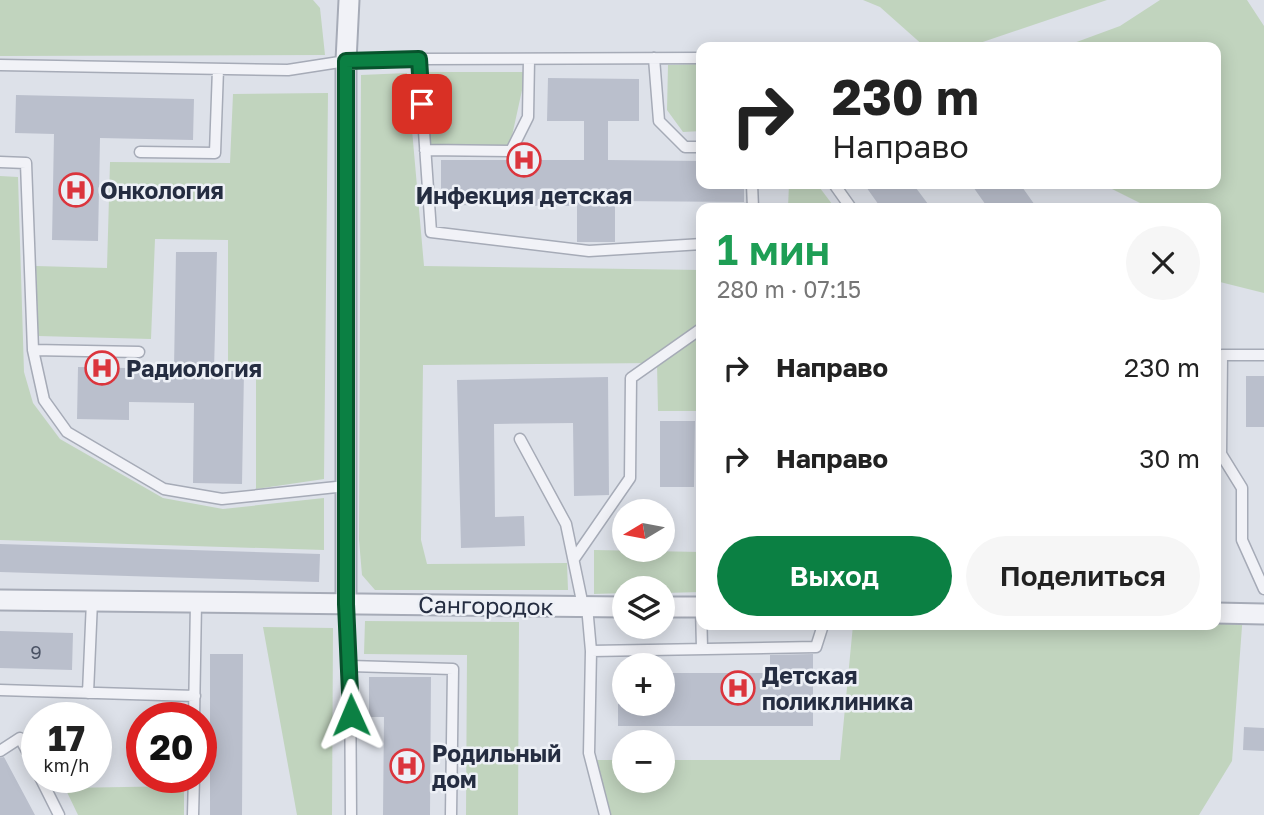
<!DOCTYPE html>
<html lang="ru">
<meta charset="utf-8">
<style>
:root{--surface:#fff;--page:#f6f6f6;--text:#222;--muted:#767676;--accent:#0b8043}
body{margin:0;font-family:"Golos Text",sans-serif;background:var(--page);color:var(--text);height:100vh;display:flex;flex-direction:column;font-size:26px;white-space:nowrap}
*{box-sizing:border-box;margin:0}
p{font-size:23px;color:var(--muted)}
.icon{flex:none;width:38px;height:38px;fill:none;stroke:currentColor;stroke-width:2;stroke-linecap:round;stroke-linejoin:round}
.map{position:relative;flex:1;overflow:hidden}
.details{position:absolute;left:696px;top:203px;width:525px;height:427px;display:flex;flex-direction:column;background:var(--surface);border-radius:14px;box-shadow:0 4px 18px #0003}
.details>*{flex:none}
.guide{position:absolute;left:696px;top:42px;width:525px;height:147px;border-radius:14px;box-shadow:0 4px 18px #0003;background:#fff;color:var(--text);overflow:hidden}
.needle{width:46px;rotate:260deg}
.buttons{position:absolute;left:612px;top:499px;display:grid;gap:14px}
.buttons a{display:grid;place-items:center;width:63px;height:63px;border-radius:50%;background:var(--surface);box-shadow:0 4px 18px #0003;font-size:35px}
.speed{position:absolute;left:21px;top:702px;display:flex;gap:14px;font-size:35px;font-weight:700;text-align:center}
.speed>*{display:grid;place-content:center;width:91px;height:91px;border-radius:50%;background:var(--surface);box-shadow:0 4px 18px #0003;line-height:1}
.speed small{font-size:18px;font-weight:400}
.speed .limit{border:10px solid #d22;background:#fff;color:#111}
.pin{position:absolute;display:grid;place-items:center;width:60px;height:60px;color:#fff;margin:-30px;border-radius:14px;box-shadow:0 4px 10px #0006}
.me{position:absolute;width:77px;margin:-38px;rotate:359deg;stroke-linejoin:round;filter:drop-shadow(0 0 5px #0008)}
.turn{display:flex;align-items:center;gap:24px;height:147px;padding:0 21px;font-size:32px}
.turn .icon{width:91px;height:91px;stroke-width:2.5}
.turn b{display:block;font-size:49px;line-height:60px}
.round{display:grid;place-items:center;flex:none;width:74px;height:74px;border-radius:37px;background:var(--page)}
.head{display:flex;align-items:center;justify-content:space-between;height:119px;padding:0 21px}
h1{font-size:42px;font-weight:600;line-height:52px;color:#1e9e55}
.primary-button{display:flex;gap:14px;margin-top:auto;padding:14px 21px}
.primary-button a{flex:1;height:80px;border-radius:42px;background:var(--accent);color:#fff;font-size:28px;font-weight:600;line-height:80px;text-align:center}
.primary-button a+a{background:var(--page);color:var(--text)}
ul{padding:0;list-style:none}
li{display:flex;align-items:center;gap:21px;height:91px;padding:0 21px}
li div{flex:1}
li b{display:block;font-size:26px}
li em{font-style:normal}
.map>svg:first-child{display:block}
.green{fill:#c1d4be}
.building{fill:#babfcc}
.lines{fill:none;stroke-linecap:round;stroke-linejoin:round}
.lane-casing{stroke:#a6abb7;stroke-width:13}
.street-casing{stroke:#a6abb7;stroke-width:23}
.lane{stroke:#f1f2f7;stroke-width:10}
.street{stroke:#f1f2f7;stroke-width:19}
.route-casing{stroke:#07532c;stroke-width:18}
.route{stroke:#0b8043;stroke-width:12}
.labels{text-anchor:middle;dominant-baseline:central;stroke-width:5;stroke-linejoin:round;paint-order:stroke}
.number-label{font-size:19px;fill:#4a5264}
.poi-label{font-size:23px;font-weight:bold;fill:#252d41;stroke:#edf0f6;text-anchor:start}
.street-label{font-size:23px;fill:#252d41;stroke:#edf0f6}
</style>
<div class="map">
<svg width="1264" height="815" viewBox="0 0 1264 815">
<rect width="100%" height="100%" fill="#dde1e9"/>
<path class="green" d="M0,0H313L320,8L325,55L0,56Z
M863,0H1107L968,47H925L880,7Z
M1160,0H1247L1264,26V293L1216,281V208H1150L1102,184H1216V47H1063L1120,26Z
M699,64L702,66V131L683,132L667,110L668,65Z
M424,72H526L510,145H428Z
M407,73L424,266L702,270V411H658L657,363L423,365L421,540L427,564L567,563L568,590H375L362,575L359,540L361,75Z
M328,93L324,479L256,489V366L228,364V240L155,239L151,339L38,336L36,266L107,268L110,162L230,163L233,94Z
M0,176L18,177L24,372L33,403L60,439L163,498L223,509L324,498V550L0,540Z
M789,184H817L835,208H788Z
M594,550L702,552V592L663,593V588H625V593L594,594Z
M1216,613H1243L1232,761L1199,815H611L597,760H625V780H663V760H840L853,625H1216Z
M365,621L519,622L518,815H466L467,655L364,654Z
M263,627L333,628L332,815H297Z
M184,786V815H78L65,788Z"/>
<path class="building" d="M548,78L639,79V121H608V160L702,161V184H744V202L615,201V242H577V206L441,205V160H584V121H547Z
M16,95L194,99L193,140L100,138L98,241L52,240L54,134L15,133Z
M864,184H913L931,208H881Z
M971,184H1020L1037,208H988Z
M176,252H217L214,371H244L242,484L193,483L194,403L129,402V420L77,419L78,367L174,369Z
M1246,376H1264V427H1246Z
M608,377L609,495L574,496L573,423L494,424L495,517L524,516L525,546L461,548L457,380Z
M660,421H695L694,487H660Z
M0,544L320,554L319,582L0,572Z
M0,631L73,633L72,670L0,668Z
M210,654H243L242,815H210Z
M813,654V726H618V704H663V673H770V655Z
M369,677H431L430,815H383L384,717H369Z
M1244,727L1264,728V751L1243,750Z
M4,757L35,815H0V758Z"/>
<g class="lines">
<defs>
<path id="lane" d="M654,58L659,121L685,147H702
M419,59L431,232L589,251L702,244
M0,65L288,70L346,61L419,59L702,58
M425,150L511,151L528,117L529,59
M140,152L215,153L218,69
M0,162L26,163L33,350L44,400L67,432L164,489L222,499L346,486
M752,184L753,208
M834,184L851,208
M33,350L139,352
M1264,355H1222L1221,454L1242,488V540L1264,589
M520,439L566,524L583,606
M574,559L630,478L631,378L702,328
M346,604L350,666L351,815
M587,606L591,651L816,647L823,625
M701,607L702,648
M591,651L589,753L605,815
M350,666L453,669L451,815
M0,690L195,696
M88,693L92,601
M194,718L196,602
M0,751L20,738L37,770
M40,777L59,815
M193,815L194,777"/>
<path id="street" d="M0,600L625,607
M346,604V61L349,0
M663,607H702
M1216,613L1264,614"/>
</defs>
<use href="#lane" class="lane-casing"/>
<use href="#street" class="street-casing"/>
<use href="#lane" class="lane"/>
<use href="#street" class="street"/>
</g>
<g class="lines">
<defs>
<path id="route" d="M351,715L346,604V61L419,59L422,104"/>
</defs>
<use href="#route" class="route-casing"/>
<use href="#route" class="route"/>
</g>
<defs>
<symbol id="hospital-ring" viewBox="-11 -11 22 22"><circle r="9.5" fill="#edf0f6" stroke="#db353d" stroke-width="1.5"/><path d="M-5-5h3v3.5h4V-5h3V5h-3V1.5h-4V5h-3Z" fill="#db353d"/></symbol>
</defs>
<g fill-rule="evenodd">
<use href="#hospital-ring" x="505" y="141" width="38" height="38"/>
<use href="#hospital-ring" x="57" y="171" width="38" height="38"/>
<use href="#hospital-ring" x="83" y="349" width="38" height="38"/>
<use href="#hospital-ring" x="719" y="669" width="38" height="38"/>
<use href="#hospital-ring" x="388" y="747" width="38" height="38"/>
</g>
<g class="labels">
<g class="number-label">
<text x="36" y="651">9</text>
</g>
<g class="poi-label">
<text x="100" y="190">Онкология</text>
<text x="524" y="195" text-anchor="middle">Инфекция детская</text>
<text x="126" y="368">Радиология</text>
<text x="762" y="675">Детская<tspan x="762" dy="26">поликлиника</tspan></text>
<text x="432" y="753">Родильный<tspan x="432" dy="26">дом</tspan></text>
</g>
<g class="street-label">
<text transform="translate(486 605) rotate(1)">Сангородок</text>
</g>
</g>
</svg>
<div class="buttons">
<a><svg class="needle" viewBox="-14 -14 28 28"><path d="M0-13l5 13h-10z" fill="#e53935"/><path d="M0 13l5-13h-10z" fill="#767676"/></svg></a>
<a><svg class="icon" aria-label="layers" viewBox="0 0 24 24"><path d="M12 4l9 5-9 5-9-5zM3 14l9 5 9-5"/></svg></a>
<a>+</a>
<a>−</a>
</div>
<div class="speed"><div>17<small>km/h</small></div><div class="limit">20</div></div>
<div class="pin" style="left:422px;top:104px;background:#d93025"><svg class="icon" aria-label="arrive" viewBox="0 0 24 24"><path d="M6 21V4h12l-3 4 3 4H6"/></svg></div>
<svg class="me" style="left:351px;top:715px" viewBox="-20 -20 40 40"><path d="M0-17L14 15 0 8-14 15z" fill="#0b8043" stroke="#fff" stroke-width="4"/></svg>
<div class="guide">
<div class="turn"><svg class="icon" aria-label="right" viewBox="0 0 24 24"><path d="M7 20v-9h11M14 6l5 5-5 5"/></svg><div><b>230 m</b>Направо</div></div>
</div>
<section class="details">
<div class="head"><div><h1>1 мин</h1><p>280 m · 07:15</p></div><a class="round"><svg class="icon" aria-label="close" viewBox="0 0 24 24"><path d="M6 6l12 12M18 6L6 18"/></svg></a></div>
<ul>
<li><svg class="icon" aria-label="right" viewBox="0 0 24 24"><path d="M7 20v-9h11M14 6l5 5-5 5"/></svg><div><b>Направо</b></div><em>230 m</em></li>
<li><svg class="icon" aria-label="right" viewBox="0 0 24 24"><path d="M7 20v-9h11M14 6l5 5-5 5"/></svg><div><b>Направо</b></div><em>30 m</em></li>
</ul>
<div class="primary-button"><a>Выход</a><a>Поделиться</a></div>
</section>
</div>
